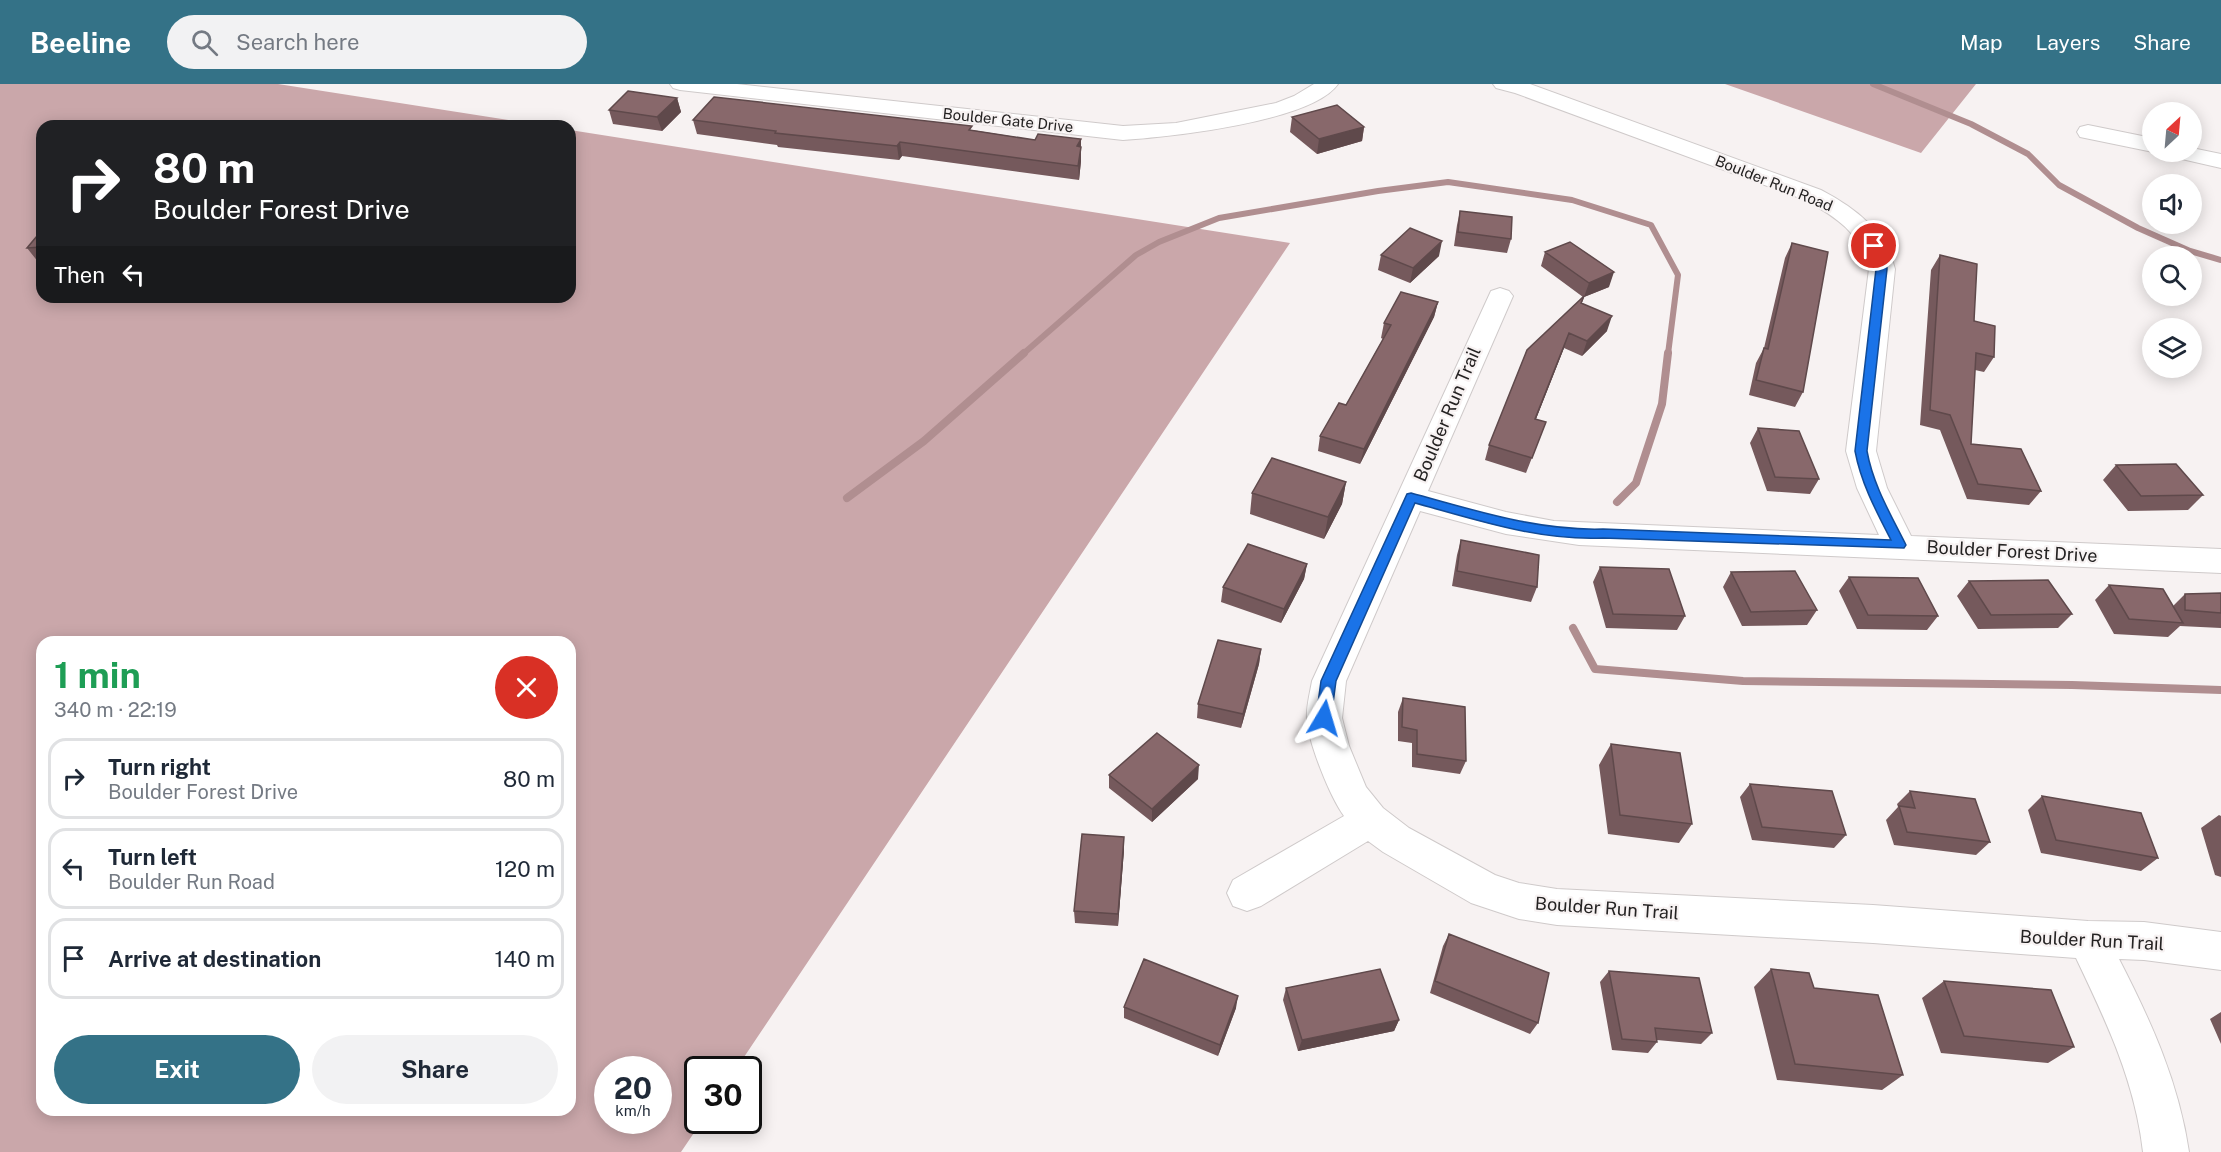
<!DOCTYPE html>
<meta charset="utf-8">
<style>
:root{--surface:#fff;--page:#f2f2f3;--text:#1f2937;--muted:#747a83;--line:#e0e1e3;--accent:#347287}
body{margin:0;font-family:"Public Sans",sans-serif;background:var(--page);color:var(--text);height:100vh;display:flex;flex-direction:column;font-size:22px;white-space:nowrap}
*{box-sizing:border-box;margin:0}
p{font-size:20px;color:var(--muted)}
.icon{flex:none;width:33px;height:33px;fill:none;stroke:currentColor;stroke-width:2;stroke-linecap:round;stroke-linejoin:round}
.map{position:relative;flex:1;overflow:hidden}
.drawer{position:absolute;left:36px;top:552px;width:540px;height:480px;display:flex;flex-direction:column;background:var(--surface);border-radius:18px;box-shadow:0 3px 15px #0003}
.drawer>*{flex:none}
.banner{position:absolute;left:36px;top:36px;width:540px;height:183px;border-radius:18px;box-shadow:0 3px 15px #0003;background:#202124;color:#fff;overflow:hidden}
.needle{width:39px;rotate:26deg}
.fabs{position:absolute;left:2142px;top:18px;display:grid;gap:12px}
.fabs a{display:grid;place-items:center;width:60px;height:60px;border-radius:50%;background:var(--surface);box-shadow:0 3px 15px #0003;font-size:30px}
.speed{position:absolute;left:594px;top:972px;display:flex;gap:12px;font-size:30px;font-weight:700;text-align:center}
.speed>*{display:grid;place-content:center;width:78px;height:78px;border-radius:50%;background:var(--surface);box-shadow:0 3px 15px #0003;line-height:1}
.speed small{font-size:15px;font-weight:400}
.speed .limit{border:3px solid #111;border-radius:9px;background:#fff;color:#111}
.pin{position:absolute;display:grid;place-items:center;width:51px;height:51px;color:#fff;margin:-26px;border:3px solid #fff;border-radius:50%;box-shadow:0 2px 6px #0007}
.me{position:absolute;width:66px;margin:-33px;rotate:7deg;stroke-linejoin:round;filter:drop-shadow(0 0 4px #0008)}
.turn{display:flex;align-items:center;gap:21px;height:126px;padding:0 18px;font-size:27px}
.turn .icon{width:78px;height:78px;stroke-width:2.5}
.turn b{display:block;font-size:42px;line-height:51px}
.then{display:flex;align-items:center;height:57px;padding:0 18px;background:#0003;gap:12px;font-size:22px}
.round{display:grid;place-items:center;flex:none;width:63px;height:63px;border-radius:32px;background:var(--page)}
.head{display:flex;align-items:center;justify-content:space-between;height:102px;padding:0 18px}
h1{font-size:36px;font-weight:700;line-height:45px;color:#1e9e55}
.primary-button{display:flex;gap:12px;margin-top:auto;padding:12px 18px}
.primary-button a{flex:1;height:69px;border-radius:36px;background:var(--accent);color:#fff;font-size:24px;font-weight:700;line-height:69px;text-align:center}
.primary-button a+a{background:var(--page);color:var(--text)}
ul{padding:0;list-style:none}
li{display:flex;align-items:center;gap:18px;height:81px;margin:0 12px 9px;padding:0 6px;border:3px solid var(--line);border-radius:18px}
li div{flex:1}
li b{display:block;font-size:22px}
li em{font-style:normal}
header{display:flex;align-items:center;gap:36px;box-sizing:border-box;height:84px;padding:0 30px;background:var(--accent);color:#fff}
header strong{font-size:28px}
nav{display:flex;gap:33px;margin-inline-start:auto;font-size:21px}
.search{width:420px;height:54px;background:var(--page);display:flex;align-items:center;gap:15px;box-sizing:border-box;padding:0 21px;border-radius:33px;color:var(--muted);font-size:22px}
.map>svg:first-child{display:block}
.forest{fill:#caa7aa;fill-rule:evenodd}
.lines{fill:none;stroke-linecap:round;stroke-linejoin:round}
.stream-far1{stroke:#b08e90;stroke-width:6}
.stream{stroke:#b08e90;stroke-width:8}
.minor-casing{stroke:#cfcaca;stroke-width:2}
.minor{fill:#fff;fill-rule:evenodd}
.wall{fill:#75595c}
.shaded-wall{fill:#5f494b}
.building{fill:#88686b;stroke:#5f494b;stroke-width:1.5}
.route{fill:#1a73e8;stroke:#114b97;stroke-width:1.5}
.labels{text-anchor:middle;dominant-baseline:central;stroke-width:4.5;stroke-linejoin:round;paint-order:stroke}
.far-street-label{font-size:15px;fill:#242222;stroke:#f7f2f2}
.street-label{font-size:18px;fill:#242222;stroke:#f7f2f2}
</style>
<header>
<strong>Beeline</strong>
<div class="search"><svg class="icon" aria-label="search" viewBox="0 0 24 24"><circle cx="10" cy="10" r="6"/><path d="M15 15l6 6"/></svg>Search here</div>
<nav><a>Map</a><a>Layers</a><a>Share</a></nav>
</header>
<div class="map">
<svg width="2221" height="1068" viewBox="0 0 2221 1068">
<rect width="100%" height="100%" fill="#f7f2f2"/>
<path class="forest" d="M0,0H278L546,42H42V213H570V46L1290,159L736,985L698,986V1036L702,1037L681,1068H0ZM42,558H570V1026H42ZM608,986H658V1036H608Z
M1725,0H1976L1921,69Z"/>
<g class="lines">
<path class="stream-far1" d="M1873,0L1971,40L2028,70L2059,101L2138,144L2190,167L2221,176
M1023,270L1136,171L1159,158L1219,134L1378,107L1448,98L1572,116L1651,141L1678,191L1668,270"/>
<path class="stream" d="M847,414L924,357L1024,269
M1617,418L1636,399L1662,320L1668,269
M1573,544L1595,585L1743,597L2072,601L2221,606"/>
<defs>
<path id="minor" d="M670,0H737L1123,42L1176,39L1276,19L1294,12L1314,0H1338C1312,38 1169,53 1123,56L680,6L673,4Z
M1493,0H1530L1821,106C1855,124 1885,146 1895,185L1876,367L1887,404L1911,452L2221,465V489L1579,461L1506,450L1420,427L1346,597L1342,634L1349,662L1366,703L1383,724L1409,744L1495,791L1519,799L1557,805L1873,821L2088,837L2144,838L2221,848V886L2144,876L2119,875C2151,937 2179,999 2189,1068H2143C2135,997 2106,937 2076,874L1873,859L1557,841L1519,835L1471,819L1383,768L1368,757L1261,822L1247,827L1233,822L1227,809L1233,796L1344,732C1330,713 1308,658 1307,635C1306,623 1310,609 1312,597L1491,207L1500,204L1509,207L1513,212L1428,407L1506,428L1554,437L1879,451L1857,404L1846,367L1869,185C1862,150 1835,132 1805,116L1515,9L1496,4Z
M2088,41L2152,54L2153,68L2080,53L2077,48L2080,43Z
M2192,64L2221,70V84L2173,73L2170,68H2192Z"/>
</defs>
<use href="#minor" class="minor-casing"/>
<use href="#minor" class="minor"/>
</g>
<path class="wall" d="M677,14L681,28L662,47L613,40L609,26Z
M1292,33L1364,43L1362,57L1317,70L1290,48Z
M693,36L972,46L1035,56L1081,55V77L1079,96L902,72L899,76L778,63L777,61L697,50Z
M1460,127L1511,155L1507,169L1454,162L1457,141Z
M42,146V178L39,179L27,164Z
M1792,159L1803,308L1795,323L1749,311L1756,279L1764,264L1785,174Z
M1545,168L1609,203L1584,213L1582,219L1607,247L1582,272L1564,264L1536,335L1540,353L1526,389L1485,376L1489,361L1583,213L1541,182Z
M1381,171L1439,172L1410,199L1378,186Z
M1940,171L1994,273L1984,288L1975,286L1971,360L2041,407L2029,421L1967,415L1940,346L1920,341L1931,186Z
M1438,218L1434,233L1360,380L1318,367L1320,352L1346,321L1383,255L1381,254L1384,239Z
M1758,344L1819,395L1810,410L1767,407L1750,359Z
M2116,381L2203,411L2188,426L2128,427L2103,396Z
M1346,398L1342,420L1324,455L1250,430L1252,409Z
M1461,456L1537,503L1531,518L1452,502L1457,471Z
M1307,480L1304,495L1281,539L1221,518L1223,503Z
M1600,483L1685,532L1677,546L1606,544L1593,498Z
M1731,488L1817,526L1807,541L1742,542L1723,503Z
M1849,493L1938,532L1927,546L1857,545L1839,507Z
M1969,497L2072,530L2058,544L1978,545L1957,512Z
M2109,501L2173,522L2185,510L2221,509V544L2180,542L2168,553L2114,550L2095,516Z
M1261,565L1259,580L1241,644L1197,634L1198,620Z
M1403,614L1466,677L1460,690L1412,683V659L1398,657V628Z
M1611,660L1692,740L1679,759L1608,750L1599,681Z
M1109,691L1198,695L1152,738L1109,704Z
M1750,700L1846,751L1834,764L1752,756L1740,713Z
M1910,707L1990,758L1976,771L1894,761L1886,736L1898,723L1897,720Z
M2042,712L2158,774L2141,787L2041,769L2028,726Z
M2219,731L2221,732V793L2215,791L2201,744Z
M1124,766L1118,842L1075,839L1074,827Z
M1449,850L1538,939L1530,950L1430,909L1443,862Z
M1771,885L1814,904L1903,991L1882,1006L1777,996L1754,903Z
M1609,887L1712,949L1701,960L1657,956V958L1648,969L1612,966L1600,898Z
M1944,897L2074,963L2048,979L1941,969L1922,914Z
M1286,904L1399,936L1394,947L1298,967L1283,916Z
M1124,923L1236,924L1218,972L1124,934Z
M2221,928V960L2210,935Z"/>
<path class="shaded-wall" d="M677,14L681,28L662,47L657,33Z
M1364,43L1362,57L1317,70L1319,55Z
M1081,55V77L1079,96L1077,62Z
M900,58L902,72L899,76L897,62Z
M1442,157L1439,172L1410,199L1413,184Z
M1614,188L1609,203L1584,213L1589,199Z
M1438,218L1434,233L1360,380L1364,365Z
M1612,232L1607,247L1582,272L1587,257Z
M1569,249L1564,264L1530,350L1535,335Z
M1346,398L1342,420L1324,455L1328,433Z
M1307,480L1304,495L1281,539L1284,525Z
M1261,565L1259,580L1241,644L1243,630Z
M1199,681L1198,695L1152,738V725Z
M1124,753V766L1118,842V830Z
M1238,912L1236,924L1218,972L1220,961Z
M1399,936L1394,947L1298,967L1302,956Z"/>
<path class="building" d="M628,7L677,14L657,33L609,26Z
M714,13L972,42L969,46L1035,56L1038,50L1081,55L1077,62L1081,63L1078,82L900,58L897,62L775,49L776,47L693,36Z
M1337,21L1364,43L1319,55L1292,33Z
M1460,127L1512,133L1511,155L1458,148Z
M1410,144L1442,157L1413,184L1381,171Z
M42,146V163L27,164Z
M1570,158L1614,188L1589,199L1545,168Z
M1792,159L1828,168L1803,308L1756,296L1764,264L1768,265Z
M1940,171L1977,180L1974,237L1995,242L1994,273L1976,269L1971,360L2021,365L2041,407L1978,400L1950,331L1930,326Z
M1401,208L1438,218L1364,365L1320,352L1339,319L1346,321L1391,241L1384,239Z
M1584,212L1581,219L1612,232L1587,257L1569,249L1535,335L1546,338L1532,374L1489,361L1527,266Z
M1758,344L1799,347L1819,395L1775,393Z
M1272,374L1346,398L1328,433L1252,409Z
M2176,380L2203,411L2141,412L2116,381Z
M1461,456L1539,471L1537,503L1457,487Z
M1248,460L1307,480L1284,525L1223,503Z
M1600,483L1669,485L1685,532L1613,530Z
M1795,487L1817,526L1751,528L1731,488Z
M1849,493L1918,494L1938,532L1868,531Z
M2048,496L2072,530L1991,531L1969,497Z
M2109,501L2163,505L2183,539L2129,535Z
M2221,509V529L2185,526V510Z
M1218,556L1261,565L1243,630L1198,620Z
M1403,614L1465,623L1466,677L1417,670V646L1402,643Z
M1157,649L1199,681L1152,725L1109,691Z
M1611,660L1680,669L1692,740L1620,731Z
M1750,700L1832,707L1846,751L1762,743Z
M1910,707L1975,715L1990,758L1907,748L1899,722L1915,724Z
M2042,712L2141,729L2158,774L2056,756Z
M1082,750L1124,753L1118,830L1074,827Z
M1449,850L1549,889L1538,939L1435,897Z
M1144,875L1238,912L1220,961L1124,923Z
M1380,885L1399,936L1302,956L1286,904Z
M1771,885L1809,889L1814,904L1878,911L1903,991L1795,980Z
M1609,887L1699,894L1712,949L1655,944L1657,958L1622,955Z
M1944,897L2051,906L2074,963L1964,952Z"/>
<path class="route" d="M1870,160L1879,162L1886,174L1887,185L1867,367C1873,401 1891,431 1906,461L1904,464L1603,454C1539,457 1477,436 1415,419L1336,597L1331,634L1329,638H1319L1316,634L1321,597L1407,410L1411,409C1474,426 1537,447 1603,445L1891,456C1876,427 1861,399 1855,367L1876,185L1875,174L1868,162Z"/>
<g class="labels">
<g class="far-street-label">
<text transform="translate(1008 36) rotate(6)">Boulder Gate Drive</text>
<text transform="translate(1774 99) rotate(22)">Boulder Run Road</text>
</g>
<g class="street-label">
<text transform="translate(1447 330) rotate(-67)">Boulder Run Trail</text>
<text transform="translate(2012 467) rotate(3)">Boulder Forest Drive</text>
<text transform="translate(1607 824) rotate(4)">Boulder Run Trail</text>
<text transform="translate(2092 856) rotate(3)">Boulder Run Trail</text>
</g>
</g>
</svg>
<div class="fabs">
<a><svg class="needle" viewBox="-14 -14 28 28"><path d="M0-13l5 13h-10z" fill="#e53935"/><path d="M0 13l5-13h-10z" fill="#747a83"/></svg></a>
<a><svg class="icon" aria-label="sound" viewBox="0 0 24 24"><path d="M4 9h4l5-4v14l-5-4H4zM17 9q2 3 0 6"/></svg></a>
<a><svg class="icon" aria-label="search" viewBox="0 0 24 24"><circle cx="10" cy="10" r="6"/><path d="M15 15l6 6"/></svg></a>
<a><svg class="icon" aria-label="layers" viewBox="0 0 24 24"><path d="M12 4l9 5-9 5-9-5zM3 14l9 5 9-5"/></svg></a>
</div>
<div class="speed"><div>20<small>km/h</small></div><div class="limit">30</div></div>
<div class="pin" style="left:1874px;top:162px;background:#d93025"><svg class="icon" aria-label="arrive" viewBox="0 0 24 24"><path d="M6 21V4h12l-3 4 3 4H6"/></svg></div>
<svg class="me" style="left:1324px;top:634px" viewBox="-20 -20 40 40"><path d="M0-17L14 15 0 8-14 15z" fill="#1a73e8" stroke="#fff" stroke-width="4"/></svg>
<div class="banner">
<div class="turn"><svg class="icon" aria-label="right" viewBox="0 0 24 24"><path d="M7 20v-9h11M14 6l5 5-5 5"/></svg><div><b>80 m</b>Boulder Forest Drive</div></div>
<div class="then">Then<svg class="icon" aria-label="left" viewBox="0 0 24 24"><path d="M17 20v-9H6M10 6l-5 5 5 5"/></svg></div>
</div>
<section class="drawer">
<div class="head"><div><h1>1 min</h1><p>340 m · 22:19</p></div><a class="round" style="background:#d93025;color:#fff"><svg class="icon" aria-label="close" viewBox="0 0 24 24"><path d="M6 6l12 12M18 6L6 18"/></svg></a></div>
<ul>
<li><svg class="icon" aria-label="right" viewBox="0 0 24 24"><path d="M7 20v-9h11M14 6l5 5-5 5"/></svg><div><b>Turn right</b><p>Boulder Forest Drive</p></div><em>80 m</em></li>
<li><svg class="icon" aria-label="left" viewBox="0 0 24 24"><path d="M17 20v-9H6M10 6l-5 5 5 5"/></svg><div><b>Turn left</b><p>Boulder Run Road</p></div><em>120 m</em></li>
<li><svg class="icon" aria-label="arrive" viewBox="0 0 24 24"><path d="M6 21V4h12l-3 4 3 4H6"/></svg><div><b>Arrive at destination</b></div><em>140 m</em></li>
</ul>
<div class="primary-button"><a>Exit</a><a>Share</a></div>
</section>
</div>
